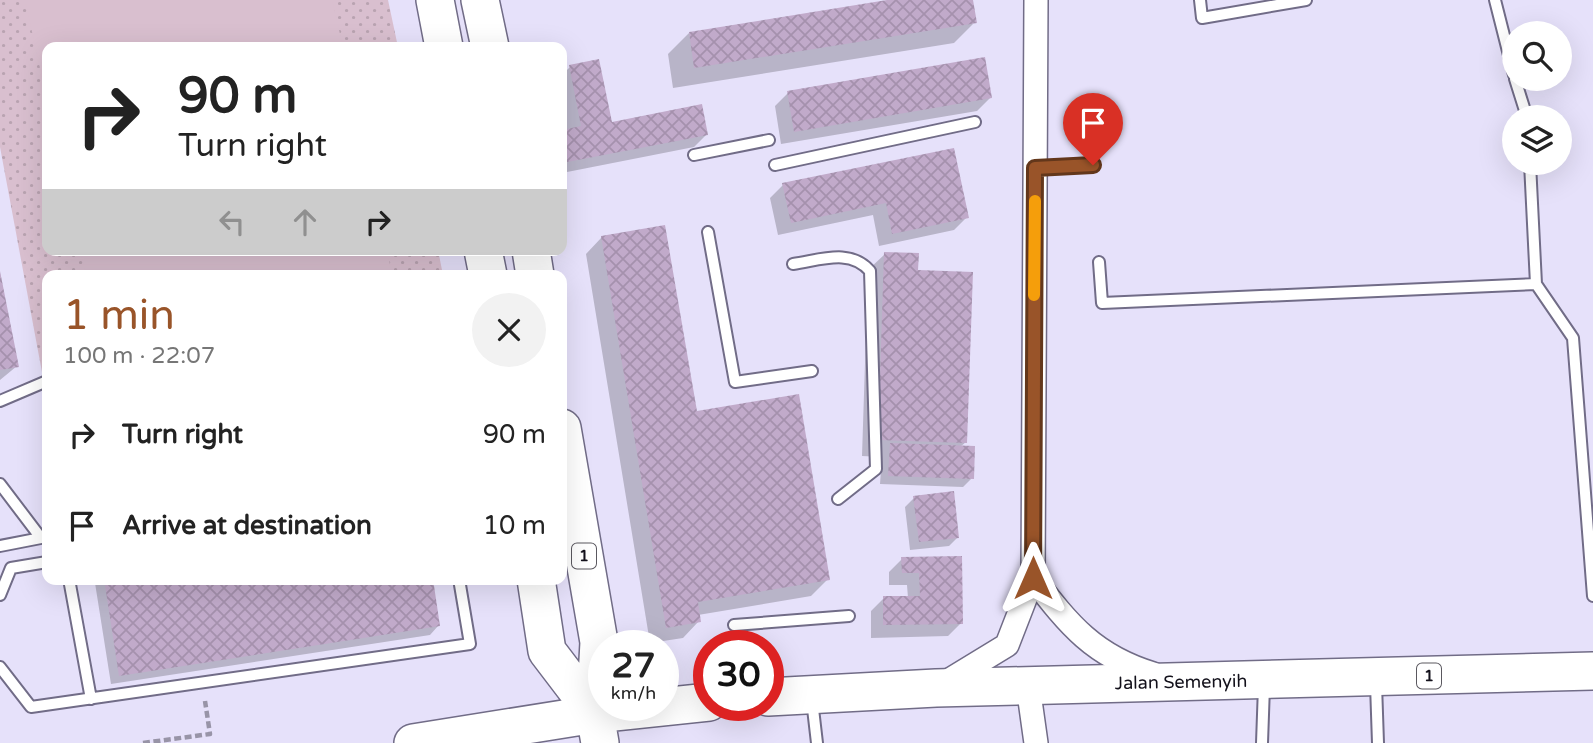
<!DOCTYPE html>
<meta charset="utf-8">
<style>
:root{--surface:#fff;--page:#f2f2f2;--text:#222;--muted:#767676;--accent:#995429}
body{margin:0;font-family:"Varela Round",sans-serif;background:var(--page);color:var(--text);height:100vh;display:flex;flex-direction:column;font-size:26px;white-space:nowrap}
*{box-sizing:border-box;margin:0}
p{font-size:23px;color:var(--muted)}
.icon{flex:none;width:38px;height:38px;fill:none;stroke:currentColor;stroke-width:2;stroke-linecap:round;stroke-linejoin:round}
.map{position:relative;flex:1;overflow:hidden}
.panel{position:absolute;left:42px;top:270px;width:525px;height:315px;display:flex;flex-direction:column;background:var(--surface);border-radius:14px;box-shadow:0 7px 28px #0002}
.panel>*{flex:none}
.banner{position:absolute;left:42px;top:42px;width:525px;height:214px;border-radius:14px;box-shadow:0 7px 28px #0002;background:#fff;color:var(--text);overflow:hidden}
.fabs{position:absolute;left:1502px;top:21px;display:grid;gap:14px}
.fabs a{display:grid;place-items:center;width:70px;height:70px;border-radius:50%;background:var(--surface);box-shadow:0 7px 28px #0002;font-size:35px}
.speed{position:absolute;left:588px;top:630px;display:flex;gap:14px;font-size:35px;font-weight:700;text-align:center}
.speed>*{display:grid;place-content:center;width:91px;height:91px;border-radius:50%;background:var(--surface);box-shadow:0 7px 28px #0002;line-height:1}
.speed small{font-size:18px;font-weight:400}
.speed .limit{border:10px solid #d22;background:#fff;color:#111}
.pin{position:absolute;display:grid;place-items:center;width:60px;height:60px;color:#fff;margin:-72px -30px;border-radius:50% 50% 50% 0;rotate:-45deg;box-shadow:0 0 7px #0007}
.pin .icon{rotate:45deg}
.me{position:absolute;width:77px;margin:-38px;rotate:0deg;stroke-linejoin:round;filter:drop-shadow(0 0 5px #0008)}
.turn{display:flex;align-items:center;gap:24px;height:147px;padding:0 21px;font-size:32px}
.turn .icon{width:91px;height:91px;stroke-width:2.5}
.turn b{display:block;font-size:49px;line-height:60px}
.lanes{display:flex;align-items:center;height:66px;padding:0 21px;background:#0003;justify-content:center;gap:35px;direction:ltr}
.lanes .off{opacity:.35}
.round{display:grid;place-items:center;flex:none;width:74px;height:74px;border-radius:37px;background:var(--page)}
.headline{display:flex;align-items:center;justify-content:space-between;height:119px;padding:0 21px}
h1{font-size:42px;font-weight:600;line-height:52px;color:var(--accent)}
ul{padding:0;list-style:none}
li{display:flex;align-items:center;gap:21px;height:91px;padding:0 21px}
li div{flex:1}
li b{display:block;font-size:26px}
li em{font-style:normal}
.map>svg:first-child{display:block}
.park{fill:url(#park-dots)}
.pitch{fill:#d9bfcf}
.shadow{fill:#0003}
.building{fill:url(#building-cross-hatch)}
.lines{fill:none;stroke-linecap:round;stroke-linejoin:round}
.lane-casing{stroke:#716c87;stroke-width:14}
.street-casing{stroke:#716c87;stroke-width:26}
.primary-casing{stroke:#716c87;stroke-width:40}
.path{stroke:#9894a7;stroke-width:4.5;stroke-dasharray:7 3.5;stroke-linecap:butt}
.lane{stroke:#fff;stroke-width:10}
.street{stroke:#fff;stroke-width:23}
.primary{stroke:#fff;stroke-width:37}
.route-casing{stroke:#63371b;stroke-width:18}
.route{stroke:#995429;stroke-width:12}
.slow{stroke:#f59e0b;stroke-width:12}
.labels{text-anchor:middle;dominant-baseline:central;stroke-width:7;stroke-linejoin:round;paint-order:stroke}
.shield{fill:#fff;stroke:#5a585f;stroke-width:2}
.shield-label{font-size:16px;font-weight:bold;fill:#13111b}
.street-label{font-size:18px;fill:#13111b;stroke:#fff}
</style>
<div class="map">
<svg width="1593" height="743" viewBox="0 0 1593 743">
<defs>
<pattern id="park-dots" width="8" height="8" patternUnits="userSpaceOnUse" patternTransform="scale(1.75)"><rect width="8" height="8" fill="#d9bfcf"/><path d="M2 2h.1M6 6h.1" fill="none" stroke="#b9a3b1" stroke-width="1.8" stroke-linecap="round"/></pattern>
<pattern id="building-cross-hatch" width="8" height="8" patternUnits="userSpaceOnUse" patternTransform="scale(1.75)"><rect width="8" height="8" fill="#c1aaca"/><path d="M0 0l8 8M0 8l8-8" fill="none" stroke="#a591ad"/></pattern>
</defs>
<rect width="100%" height="100%" fill="#e6e1fa"/>
<path class="park" d="M0,0H388L398,47H47V250H438L443,275H47V399L0,147Z"/>
<path class="pitch" d="M25,0H332L343,47H47V100Z
M80,250H387L392,275H86Z"/>
<path class="shadow" d="M898,0H971L975,22L954,43L673,88L668,54L689,33Z
M570,67L611,124L707,134L694,147L562,173V132L567,131L562,105V75Z
M788,93L990,98L977,111L781,144L775,106Z
M953,150L967,217L954,230L879,246L873,215L778,235L770,198L783,185Z
M602,237L695,413L828,579L811,596L698,615L699,621L683,638L650,643L586,254Z
M885,254L917,272L966,442L960,447L972,478L963,487L880,484L882,457L862,456L868,270Z
M0,273L17,366L0,380Z
M914,498L958,537L949,546L910,550L905,507Z
M960,558L961,623L948,636L871,638V611L884,598H908L907,585H889V572L902,559Z
M99,579H431L438,626L430,635L111,684L95,583Z"/>
<path class="building" d="M887,0H973L977,23L694,68L689,32Z
M985,57L992,98L794,132L787,91Z
M599,59L612,122L702,104L708,135L562,163V130L581,126L569,65Z
M954,148L969,218L892,234L886,203L791,223L782,183Z
M665,225L697,411L799,394L830,580L698,602L701,622L666,628L601,236Z
M884,252L919,253L918,270L973,272L967,443L878,440Z
M0,271L19,367L0,370Z
M890,443L975,446L974,479L888,476Z
M954,491L959,538L919,542L913,496Z
M962,556L963,624L883,625V596H920L919,573H902L901,557Z
M104,579H433L440,626L119,676Z"/>
<g class="lines">
<defs>
<path id="lane" d="M1200,0L1202,18L1306,0
M1495,0L1514,75
M1515,79L1527,117
M694,155L769,140
M1530,163L1536,284
M775,165L975,122
M1035,168L1093,165
M708,232L735,382L812,371
M1099,262L1102,303L1536,284L1573,338L1593,596
M793,264C821,260 850,248 870,271L876,469L838,499
M0,401L47,381
M0,484L41,538L0,546
M69,579L91,699
M0,595L11,568L47,562
M734,625L849,616
M0,667L31,707L470,644L459,579
M1376,684L1378,743
M812,700L817,743
M1262,743L1264,686"/>
<path id="street" d="M1033,578C1069,625 1094,656 1153,674
M943,684L1007,645L1033,578L1036,0
M1028,686L1036,743"/>
<path id="primary" d="M435,0L444,47
M480,0L490,47
M483,250L488,275
M531,250L535,275
M562,428L599,642L595,714L600,743
M536,579L547,651L595,714
M768,697L936,688L1593,671
M413,743L595,714L709,702"/>
</defs>
<use href="#lane" class="lane-casing"/>
<use href="#street" class="street-casing"/>
<use href="#primary" class="primary-casing"/>
<path class="path" d="M143,743L210,734L205,701"/>
<use href="#lane" class="lane"/>
<use href="#street" class="street"/>
<use href="#primary" class="primary"/>
</g>
<g class="lines">
<defs>
<path id="route" d="M1033,578L1035,168L1093,165"/>
</defs>
<use href="#route" class="route-casing"/>
<use href="#route" class="route"/>
<path class="slow" d="M1034,295L1035,201"/>
</g>
<g class="labels">
<g class="shield">
<rect x="572" y="543.5" width="24" height="25" rx="5"/>
<rect x="1417" y="663.5" width="24" height="25" rx="5"/>
</g>
<g class="shield-label">
<text x="584" y="556">1</text>
<text x="1429" y="676">1</text>
</g>
<g class="street-label">
<text transform="translate(1181 682) rotate(-1)">Jalan Semenyih</text>
</g>
</g>
</svg>
<div class="fabs">
<a><svg class="icon" aria-label="search" viewBox="0 0 24 24"><circle cx="10" cy="10" r="6"/><path d="M15 15l6 6"/></svg></a>
<a><svg class="icon" aria-label="layers" viewBox="0 0 24 24"><path d="M12 4l9 5-9 5-9-5zM3 14l9 5 9-5"/></svg></a>
</div>
<div class="speed"><div>27<small>km/h</small></div><div class="limit">30</div></div>
<div class="pin" style="left:1093px;top:165px;background:#d93025"><svg class="icon" aria-label="arrive" viewBox="0 0 24 24"><path d="M6 21V4h12l-3 4 3 4H6"/></svg></div>
<svg class="me" style="left:1033px;top:578px" viewBox="-20 -20 40 40"><path d="M0-17L14 15 0 8-14 15z" fill="#995429" stroke="#fff" stroke-width="4"/></svg>
<div class="banner">
<div class="turn"><svg class="icon" aria-label="right" viewBox="0 0 24 24"><path d="M7 20v-9h11M14 6l5 5-5 5"/></svg><div><b>90 m</b>Turn right</div></div>
<div class="lanes"><svg class="icon off" aria-label="left" viewBox="0 0 24 24"><path d="M17 20v-9H6M10 6l-5 5 5 5"/></svg><svg class="icon off" aria-label="ahead" viewBox="0 0 24 24"><path d="M12 20V5M6 11l6-6 6 6"/></svg><svg class="icon" aria-label="right" viewBox="0 0 24 24"><path d="M7 20v-9h11M14 6l5 5-5 5"/></svg></div>
</div>
<section class="panel">
<div class="headline"><div><h1>1 min</h1><p>100 m · 22:07</p></div><a class="round"><svg class="icon" aria-label="close" viewBox="0 0 24 24"><path d="M6 6l12 12M18 6L6 18"/></svg></a></div>
<ul>
<li><svg class="icon" aria-label="right" viewBox="0 0 24 24"><path d="M7 20v-9h11M14 6l5 5-5 5"/></svg><div><b>Turn right</b></div><em>90 m</em></li>
<li><svg class="icon" aria-label="arrive" viewBox="0 0 24 24"><path d="M6 21V4h12l-3 4 3 4H6"/></svg><div><b>Arrive at destination</b></div><em>10 m</em></li>
</ul>
</section>
</div>
